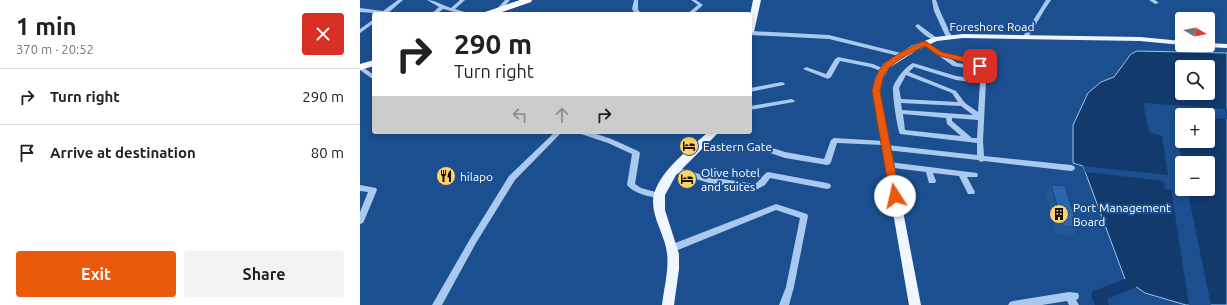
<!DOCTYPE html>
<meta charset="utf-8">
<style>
:root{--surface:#fff;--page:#f2f2f2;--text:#202124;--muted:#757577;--line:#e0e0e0;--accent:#ea580c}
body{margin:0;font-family:Ubuntu,sans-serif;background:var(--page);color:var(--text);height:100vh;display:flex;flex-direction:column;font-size:15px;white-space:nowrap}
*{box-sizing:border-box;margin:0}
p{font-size:13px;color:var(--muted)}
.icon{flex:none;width:22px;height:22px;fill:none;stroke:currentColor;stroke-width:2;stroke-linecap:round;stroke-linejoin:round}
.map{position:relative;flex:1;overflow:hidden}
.drawer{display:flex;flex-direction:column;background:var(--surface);width:360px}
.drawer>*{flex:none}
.top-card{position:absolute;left:12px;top:12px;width:380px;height:122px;border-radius:4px;box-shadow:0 2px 6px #0003;background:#fff;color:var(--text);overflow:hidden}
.needle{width:26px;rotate:99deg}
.fabs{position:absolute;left:815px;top:12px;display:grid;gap:8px}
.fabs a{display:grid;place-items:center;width:40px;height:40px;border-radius:4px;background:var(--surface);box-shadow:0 2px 6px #0003;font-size:20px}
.pin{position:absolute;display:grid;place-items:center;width:34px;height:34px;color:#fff;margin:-17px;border-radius:8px;box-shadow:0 2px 6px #0006}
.me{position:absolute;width:44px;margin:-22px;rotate:350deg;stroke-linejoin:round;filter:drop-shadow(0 0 3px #0008)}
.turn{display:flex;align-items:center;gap:14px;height:84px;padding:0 16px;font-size:18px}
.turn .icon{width:52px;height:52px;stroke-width:2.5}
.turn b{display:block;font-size:28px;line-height:34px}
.lanes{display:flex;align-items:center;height:38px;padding:0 16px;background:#0003;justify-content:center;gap:20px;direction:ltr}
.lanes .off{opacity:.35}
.round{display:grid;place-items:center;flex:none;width:42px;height:42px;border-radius:4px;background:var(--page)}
.overview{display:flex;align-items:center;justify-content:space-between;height:68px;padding:0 16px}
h1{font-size:24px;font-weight:600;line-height:30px}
.action{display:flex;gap:8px;margin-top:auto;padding:8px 16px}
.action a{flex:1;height:46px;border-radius:4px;background:var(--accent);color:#fff;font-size:16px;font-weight:600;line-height:46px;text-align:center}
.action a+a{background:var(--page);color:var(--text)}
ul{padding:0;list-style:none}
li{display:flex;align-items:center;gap:12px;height:56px;padding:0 16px;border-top:1px solid var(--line)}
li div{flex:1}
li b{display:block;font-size:15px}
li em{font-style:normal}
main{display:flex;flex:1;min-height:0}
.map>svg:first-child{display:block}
.water{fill:#123a6d;stroke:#9cc4f0;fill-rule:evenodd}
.pier{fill:#1b4f8f}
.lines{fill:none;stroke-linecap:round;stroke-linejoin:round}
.river{fill:#123a6d;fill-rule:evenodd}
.minor{fill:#a9c9ee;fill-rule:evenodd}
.major{fill:#f0f6ff;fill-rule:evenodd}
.highway{fill:#fff;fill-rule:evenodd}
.wall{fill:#245895}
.building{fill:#2a66ad;stroke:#1d4779}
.route{fill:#ea580c;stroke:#983908}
.labels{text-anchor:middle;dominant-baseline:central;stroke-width:4;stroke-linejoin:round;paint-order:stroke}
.street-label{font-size:12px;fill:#fff;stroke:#1b4f8f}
.poi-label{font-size:12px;fill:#fff;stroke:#1b4f8f;text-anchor:start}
</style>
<main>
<section class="drawer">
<div class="overview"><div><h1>1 min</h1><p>370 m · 20:52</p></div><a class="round" style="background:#d93025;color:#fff"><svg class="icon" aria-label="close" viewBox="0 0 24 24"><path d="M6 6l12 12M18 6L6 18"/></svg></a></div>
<ul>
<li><svg class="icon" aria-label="right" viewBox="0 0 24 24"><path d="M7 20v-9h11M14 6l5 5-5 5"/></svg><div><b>Turn right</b></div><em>290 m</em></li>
<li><svg class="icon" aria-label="arrive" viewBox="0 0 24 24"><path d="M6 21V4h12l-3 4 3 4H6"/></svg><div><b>Arrive at destination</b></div><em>80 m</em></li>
</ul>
<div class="action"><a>Exit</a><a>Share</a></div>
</section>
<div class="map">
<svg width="867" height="305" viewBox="0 0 867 305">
<rect width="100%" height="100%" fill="#1b4f8f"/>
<path class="water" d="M777,51L867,53V305H826L785,293L765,279L723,166L713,163V125L728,93L741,82L754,77L771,54ZM822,67H848V93H822ZM822,115H848V141H822ZM822,163H848V189H822Z"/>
<path class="pier" d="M783,103L867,109V119L848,118V115H814L822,163V189H827L851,305H829L811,189H805L804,181L725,172L723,166L808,175L802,136L789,132Z"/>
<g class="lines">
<path class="river" d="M771,277L776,279L778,283L776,287L747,299L749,305H735L731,296L733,291Z"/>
<path class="minor" d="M38,0H43L27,14L0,12V8L23,11Z
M67,0C75,0 82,5 91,8L100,0H105L95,9L111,14H102L83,9L77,14H71L79,7Z
M145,0H150L141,11H137V9Z
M274,0H278V9L281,14H275L272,9Z
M331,0H336L343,5L333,14H327L338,5Z
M572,0H576L580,11L592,37L591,38H587L586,37L574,11Z
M686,0H691L685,9L667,39H663L662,38Z
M789,0H795L799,3L795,4Z
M14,19V23L0,33V29Z
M558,24L577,38V40C569,40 561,32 555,26Z
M390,31L469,35L545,54L546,55L543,57L469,39L390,35Z
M565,41L580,52L620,62L623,66L621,69L619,70L593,66L563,44V42ZM588,57L616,64L617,66L597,63Z
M478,57L513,64L527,70L524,72L510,67L480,61L471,77L468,79L443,69L446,67L466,74L475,59Z
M553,63L596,76L625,80L626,81L623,141L624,156L711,165L714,166L715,168L714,170L711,171L624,161L621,162L618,160L526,150L524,149L523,147V145L477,143L471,162L470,164L467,165L425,158L398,149L397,147L400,144L425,152L464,159L471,140L474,138L525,141H527L528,143L527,145L617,155V143L540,134C537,128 532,92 533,87C536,79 545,67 553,63ZM554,67L596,80L620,83L618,112L605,103L596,91L549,72ZM546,75L592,93L598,102L541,99L539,88ZM541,103L601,106L613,115L542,110ZM543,114L586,118L587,124L601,136L545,130ZM592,118L618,120L617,138H612L592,121Z
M0,65L14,75V80L0,70Z
M422,82L424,83L425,84L424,85L390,92V88Z
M432,99L435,101L434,102L390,110V106Z
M195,132H202L155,180L116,243L82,305H72L110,239L149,176Z
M220,132C241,132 260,143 278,151L280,153L275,184L281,188L303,194L304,196L303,198L300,199C289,196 274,194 267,185L272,154L248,143L221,134Z
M529,162L617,173L618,175L617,177H607L615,192L614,194H608L599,176L573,173L576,181L575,183H569L566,172L526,167L525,165L526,163Z
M316,167L349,177L395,184C400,181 403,174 408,172L467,183L470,184L471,186L470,188L467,189L410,178L405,185L396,190L349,183L313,172L312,170L313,168Z
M0,185L16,188L17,190L4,221L3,223L0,224V212L8,192L0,191Z
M416,204L447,214L448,216L434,287L429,305H419L426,287L440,218L416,210L313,252L310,251L309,248L310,245Z
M709,292L718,293L719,296L718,299L716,300L719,305H709L707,301L682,305H648L650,302L653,301Z"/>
<path class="major" d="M393,0H401L394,32L390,34V15Z
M603,34L780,37L822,41V45H823H822L780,41L603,38L577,41L557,50L529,68L523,78L520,91L561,305H549L512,91L515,78L523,64L551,46L575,37Z
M848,43L867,44V48L845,47L844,45H848Z
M348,132H359L316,175L305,195V210L319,254V269L314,305H302C304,288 309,270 307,253C305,234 289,214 294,194C302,168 330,149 348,132Z"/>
<path class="highway" d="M160,0H172L171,2L136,14H124L125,12Z
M14,60V66L0,70V64Z"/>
</g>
<path class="wall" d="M691,185L718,228L712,236L697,234L686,193Z"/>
<path class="building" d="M691,185L705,186L718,228L703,226Z"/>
<path class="route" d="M565,41L582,52L621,61L624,66L620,68L615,65L577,55L565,46C555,50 537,60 529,68C523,74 522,83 520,91L540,196L539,199H532L530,196L512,91C514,82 517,72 523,65C531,57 555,44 565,41Z"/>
<defs>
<symbol id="hotel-disc" viewBox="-11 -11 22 22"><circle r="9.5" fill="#ffd166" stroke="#1b4f8f"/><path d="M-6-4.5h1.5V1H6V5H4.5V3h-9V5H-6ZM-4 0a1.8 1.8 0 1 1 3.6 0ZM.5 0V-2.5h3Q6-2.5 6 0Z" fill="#111"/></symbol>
<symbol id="restaurant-disc" viewBox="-11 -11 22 22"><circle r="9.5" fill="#ffd166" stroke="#1b4f8f"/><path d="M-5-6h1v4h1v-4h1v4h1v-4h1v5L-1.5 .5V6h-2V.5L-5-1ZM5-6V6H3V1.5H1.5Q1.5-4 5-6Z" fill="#111"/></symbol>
<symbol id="building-disc" viewBox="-11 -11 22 22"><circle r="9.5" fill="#ffd166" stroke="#1b4f8f"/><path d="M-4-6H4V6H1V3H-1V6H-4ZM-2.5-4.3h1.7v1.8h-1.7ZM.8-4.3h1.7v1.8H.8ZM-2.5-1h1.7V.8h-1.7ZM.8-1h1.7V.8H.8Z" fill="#111"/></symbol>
</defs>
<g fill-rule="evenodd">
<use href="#hotel-disc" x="318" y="135" width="22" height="22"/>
<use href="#restaurant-disc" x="75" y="165" width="22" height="22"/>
<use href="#hotel-disc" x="316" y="168" width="22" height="22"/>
<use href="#building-disc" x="688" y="203" width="22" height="22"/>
</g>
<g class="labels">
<g class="street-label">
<text x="632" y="26">Foreshore Road</text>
</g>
<g class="poi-label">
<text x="343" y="146">Eastern Gate</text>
<text x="341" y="172">Olive hotel<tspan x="341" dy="14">and suites</tspan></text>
<text x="100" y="176">hilapo</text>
<text x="713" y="207">Port Management<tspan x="713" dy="14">Board</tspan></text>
</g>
</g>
</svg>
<div class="fabs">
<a><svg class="needle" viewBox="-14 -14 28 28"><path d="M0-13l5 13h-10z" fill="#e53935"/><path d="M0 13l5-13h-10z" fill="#757577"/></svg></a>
<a><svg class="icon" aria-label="search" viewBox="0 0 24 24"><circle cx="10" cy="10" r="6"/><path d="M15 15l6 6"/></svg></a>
<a>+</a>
<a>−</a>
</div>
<div class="pin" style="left:620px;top:66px;background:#d93025"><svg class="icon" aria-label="arrive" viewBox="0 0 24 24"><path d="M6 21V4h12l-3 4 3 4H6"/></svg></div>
<svg class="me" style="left:535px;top:196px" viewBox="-20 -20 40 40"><circle r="19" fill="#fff"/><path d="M0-13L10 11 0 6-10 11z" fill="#ea580c"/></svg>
<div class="top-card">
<div class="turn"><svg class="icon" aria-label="right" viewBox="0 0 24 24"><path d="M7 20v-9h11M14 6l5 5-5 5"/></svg><div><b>290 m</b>Turn right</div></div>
<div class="lanes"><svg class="icon off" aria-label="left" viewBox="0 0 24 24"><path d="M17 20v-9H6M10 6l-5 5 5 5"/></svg><svg class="icon off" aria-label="ahead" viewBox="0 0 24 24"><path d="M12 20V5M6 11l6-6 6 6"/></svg><svg class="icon" aria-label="right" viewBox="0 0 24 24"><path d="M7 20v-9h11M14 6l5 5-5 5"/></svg></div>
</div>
</div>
</main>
